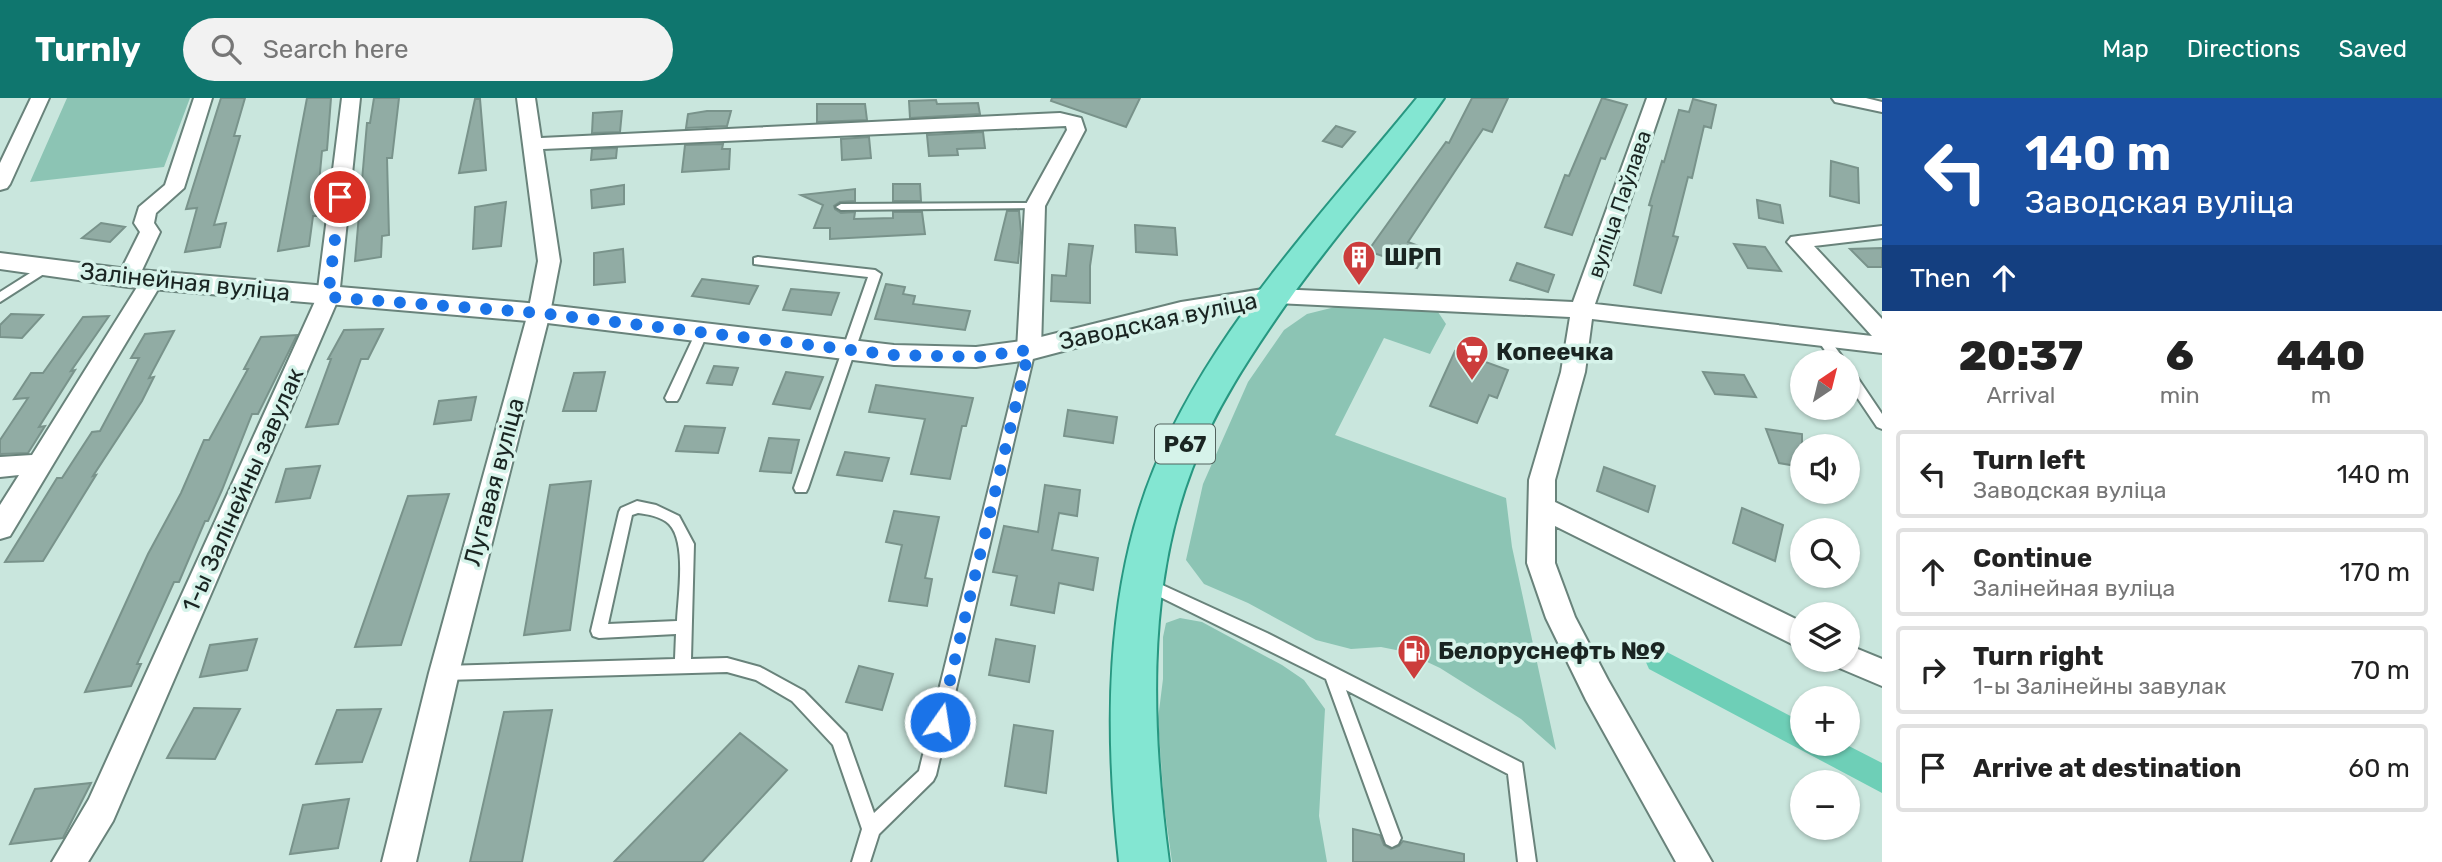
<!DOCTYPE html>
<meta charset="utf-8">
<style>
:root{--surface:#fff;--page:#f2f2f2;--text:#222;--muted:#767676;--line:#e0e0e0;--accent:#0f766e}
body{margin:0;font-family:Rubik,sans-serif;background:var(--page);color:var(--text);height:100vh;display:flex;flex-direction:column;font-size:26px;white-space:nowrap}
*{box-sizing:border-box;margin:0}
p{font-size:23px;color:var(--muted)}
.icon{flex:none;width:38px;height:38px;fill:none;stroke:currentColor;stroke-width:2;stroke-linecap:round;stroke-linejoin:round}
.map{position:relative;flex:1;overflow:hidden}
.details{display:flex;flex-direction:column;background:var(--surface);width:560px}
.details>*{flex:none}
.guide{background:#1a4fa0;color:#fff;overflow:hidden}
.needle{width:46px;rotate:35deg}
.buttons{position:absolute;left:1790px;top:252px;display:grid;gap:14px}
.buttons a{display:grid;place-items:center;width:70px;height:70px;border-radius:50%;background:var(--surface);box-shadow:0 2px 5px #0004;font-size:35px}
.pin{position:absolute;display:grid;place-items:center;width:60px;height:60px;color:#fff;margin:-30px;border:4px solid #fff;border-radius:50%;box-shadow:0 2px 7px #0007}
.me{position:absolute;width:77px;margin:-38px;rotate:13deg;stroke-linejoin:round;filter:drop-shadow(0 0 5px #0008)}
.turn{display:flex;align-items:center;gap:24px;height:147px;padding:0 28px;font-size:32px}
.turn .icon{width:91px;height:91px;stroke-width:2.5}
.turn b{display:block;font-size:49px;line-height:60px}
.then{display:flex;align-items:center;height:66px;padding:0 28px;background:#0003;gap:14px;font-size:26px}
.eta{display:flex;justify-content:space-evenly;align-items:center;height:119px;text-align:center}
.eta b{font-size:42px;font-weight:800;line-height:49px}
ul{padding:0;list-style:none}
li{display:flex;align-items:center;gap:21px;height:88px;margin:0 14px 10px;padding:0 14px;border:4px solid var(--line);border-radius:7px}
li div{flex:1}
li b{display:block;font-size:26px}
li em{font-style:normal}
header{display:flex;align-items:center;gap:42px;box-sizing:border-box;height:98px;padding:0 35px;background:var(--accent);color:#fff}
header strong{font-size:33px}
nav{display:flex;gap:38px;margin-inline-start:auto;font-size:24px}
.search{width:490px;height:63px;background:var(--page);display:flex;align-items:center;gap:18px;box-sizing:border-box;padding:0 24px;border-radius:38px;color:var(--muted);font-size:26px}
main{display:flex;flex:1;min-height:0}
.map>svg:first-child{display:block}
.green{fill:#8cc4b4}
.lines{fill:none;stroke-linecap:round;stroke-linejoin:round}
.canal{fill:#6ecfb7;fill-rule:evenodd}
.building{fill:#91aca4;stroke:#79938b;stroke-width:2}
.service-casing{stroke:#69837b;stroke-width:4}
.minor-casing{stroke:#69837b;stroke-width:4}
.tertiary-casing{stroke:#69837b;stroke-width:4}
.primary-casing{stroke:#289781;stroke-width:4}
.service{fill:#fff;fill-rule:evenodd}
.minor{fill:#fff;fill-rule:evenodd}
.tertiary{fill:#fff;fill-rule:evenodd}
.primary{fill:#83e6d2;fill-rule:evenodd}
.route{stroke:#1a73e8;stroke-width:12;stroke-dasharray:0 21.6}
.labels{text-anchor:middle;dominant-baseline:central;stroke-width:7;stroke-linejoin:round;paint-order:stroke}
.far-street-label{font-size:21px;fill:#1a2522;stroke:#d6f3ea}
.shield{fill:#d6f3ea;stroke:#52635e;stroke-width:2}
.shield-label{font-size:23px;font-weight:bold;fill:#1a2522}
.poi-label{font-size:24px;font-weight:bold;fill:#1a2522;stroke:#d6f3ea;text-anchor:start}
.street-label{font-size:24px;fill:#1a2522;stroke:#d6f3ea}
</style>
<header>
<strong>Turnly</strong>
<div class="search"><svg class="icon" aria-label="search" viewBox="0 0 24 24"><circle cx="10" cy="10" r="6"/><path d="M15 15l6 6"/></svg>Search here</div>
<nav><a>Map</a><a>Directions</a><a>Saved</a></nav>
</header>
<main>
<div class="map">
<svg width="1882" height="764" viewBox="0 0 1882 764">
<rect width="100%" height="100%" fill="#c9e6dd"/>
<path class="green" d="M67,0H190L164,69L30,84Z
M1339,208H1382L1438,214L1446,226L1430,256L1384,240L1335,337L1506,400L1512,449L1556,652L1521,621L1440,570L1406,554L1381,549L1351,551L1316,542L1248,505L1204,486L1186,462L1203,386L1248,284L1284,232L1307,216Z
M1180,520L1202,524L1282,567L1304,582L1325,611L1319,718L1327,764H1172L1164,706L1158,621L1163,581V539L1166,525Z"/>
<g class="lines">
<path class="canal" d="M1659,550L1802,624V646H1845L1882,665V695L1649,571L1645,562L1649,553Z"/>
</g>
<path class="building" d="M221,0H245L234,38H240L214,127L226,125L220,149L185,154L197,110L186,111Z
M307,0H331L327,52L322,53L316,118H313L309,148L278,153Z
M374,0H399L392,60H387L389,137L382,138L381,159L355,163L367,25H370Z
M1052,0H1140L1126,29L1051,3Z
M1472,0H1508L1492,34L1483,31L1408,144L1429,152L1417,170L1368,153L1446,44L1449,45Z
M1602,0L1627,7L1605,61L1601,60L1572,137L1545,129L1565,77L1569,78Z
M475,1H480L486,72L459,75Z
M1693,1L1716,7L1711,30L1704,28L1692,80L1688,79L1673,138L1678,139L1661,195L1634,187L1652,108L1649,107L1662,63L1664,64L1679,12L1689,14Z
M936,2L937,6L978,5L980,16L910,20L909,3Z
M817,6H865L867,22L817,24Z
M622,13L620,34L592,35L593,15Z
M707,13H731L727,28L686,30L688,16Z
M1336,28L1355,34L1342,49L1323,43Z
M983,34L985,50L957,51L958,57L929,58L927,37Z
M869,39L871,60L842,62L841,41Z
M723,46L722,51H730L729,71L682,74L685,47Z
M617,50L616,60L591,62L592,51Z
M1831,63L1858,70L1859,105L1830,98Z
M893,86H920L921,103H893Z
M624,87V106L592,110L591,92Z
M855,91V103L840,104L834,108L835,111L841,115L855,114L854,121L893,120V114H922L925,136L830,141V130H814L823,107L801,97Z
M1757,102L1780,107L1783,125L1759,120Z
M506,104L501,148L473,151L475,109Z
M1007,113H1019L1021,135L1018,165L995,162Z
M101,125L125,129L110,144L82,140Z
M1135,127L1175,130L1177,157L1136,154Z
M1069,146L1093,148L1090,168V205L1051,203L1052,177L1066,178Z
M1734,146L1765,149L1781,173L1748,170Z
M1882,150V169H1868L1850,151Z
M623,151L625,184L594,187V155Z
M1517,165L1554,177L1548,194L1510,182Z
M702,181L758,188L749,206L692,198Z
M886,186L905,189L903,196L915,198L913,206L970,213L965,232L875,221Z
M791,191L839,195L831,217L783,212Z
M11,216L43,217L22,240L0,239V227Z
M109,218L71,273L75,272L39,329L45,328L28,355L0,356V342L28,300L14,301L31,275H43L83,219Z
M383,231L368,261H361L338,326L306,329L331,261H328L344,232Z
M174,233L149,280L154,279L142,303L93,378L96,377L43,463L5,464L57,380H62L92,334L100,333L139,260H131L145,236Z
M297,237L258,316H252L222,392L208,423H205L179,484H174L137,566H141L131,588L85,594L148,456L181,395L204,342H209L248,271H244L261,239Z
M1455,253L1508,272L1497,300L1489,297L1477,325L1430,308Z
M714,268L738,270L732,287L707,285Z
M605,274L596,313H563L574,275Z
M786,274L823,279L810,311L773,306Z
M1703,274L1744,277L1756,299L1715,296Z
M876,287L973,300L966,328H962L950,381L911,376L925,321L869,314Z
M476,299L471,322L434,326L439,303Z
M1068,312L1117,319L1113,345L1064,338Z
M685,328L725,330L718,355L676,353Z
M1766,331L1802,336V369L1779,365Z
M769,340L799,342L791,375L760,373Z
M845,354L889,360L882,383L837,377Z
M320,368L310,400L276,404L286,371Z
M1604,369L1655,388L1648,414L1597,393Z
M591,383L570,532L524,537L550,387Z
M1045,387L1080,392L1077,418L1059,415L1052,452L1098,460L1093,492L1059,485L1054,515L1011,507L1017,478L993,474L1004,428L1038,434Z
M449,396L401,547L355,549L408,398Z
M1742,410L1783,427L1775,463L1733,445Z
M894,413L939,419L925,480L932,481L927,508L889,503L902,447L886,444Z
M257,541L247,572L200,579L210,547Z
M996,541L1035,548L1029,584L989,577Z
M859,568L893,576L882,612L846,604Z
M194,610L240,611L215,661L167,660Z
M381,611L362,664L316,666L337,612Z
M552,612L522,764H470L504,614Z
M1014,627L1053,633L1046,695L1005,688Z
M740,635L787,672L702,764H614Z
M91,685L63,740L10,746L35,691Z
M349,701L338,750L290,756L303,707Z
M1353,731L1380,737L1384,747L1391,751L1399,748L1403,743L1464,756V764H1353Z"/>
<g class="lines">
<defs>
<path id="service" d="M1035,105L1039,106V110L841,112L836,109L841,106Z
M758,159L875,172L881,176L808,390L806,394H796L794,390L868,179L754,166V160Z
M46,165L50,166V172L0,204V194Z
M702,230L708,234L679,300L677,303H667L665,300L696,234Z
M1823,237L1827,238L1846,264H1833L1817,241Z
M1029,248L1035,252L936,677L933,683L879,736L870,764H852L862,731L833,647L792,603L756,582L727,574L444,582L438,580L436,575L438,570L444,568L675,561L676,536L599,540L593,538L591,533L619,414L621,410L637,403L656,407L679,418L694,446L691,561L727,560L760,569L804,593L846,636L874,715L919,673L1023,252ZM638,415C647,416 662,419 669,426C687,444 678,499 677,523L608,526L632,417Z
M1848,272L1853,273L1882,316V331L1877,329L1848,286Z
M1147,480L1267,535L1522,665L1536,764H1518L1508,676L1346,592L1401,740L1398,746L1392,749L1386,746L1326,581L1142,490L1139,486L1142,482Z"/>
<path id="minor" d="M31,0H49L10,86L7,90L0,92V65Z
M194,0H212L184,90L156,115L154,125L160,134L136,185H120L117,180L140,134L134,125L139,109L165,87Z
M342,0H360L339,199L113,723L88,764H52L89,701L317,199Z
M517,0H535L541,40L1060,15L1081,20L1085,32L1045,108L1041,252L1037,258L1029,260L1021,258L1017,252L1025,108L1067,32L1066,28L543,51L560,163L550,215L459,575L416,764H382L429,575L528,215L538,163Z
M1647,0H1665L1595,206L1872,238L1787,144L1791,139L1798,138L1882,128V140L1814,148L1882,221V255L1592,221L1585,274L1555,382V404L1802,524V551L1555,428V465L1575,519L1608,582L1712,764H1676L1586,602L1546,520L1527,465L1529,382L1561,274L1570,219L1276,205L1268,203L1265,198L1268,193L1276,191L1573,204Z
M1832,0H1866L1882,4V14L1835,4Z
M152,176L160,178L163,183L10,438L0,441V407L19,377L0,379V359L32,357L144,178Z
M1848,547L1882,561V588L1837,569L1834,562H1848Z"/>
<path id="tertiary" d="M0,155L128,171L539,206L894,247L976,249L1029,242L1181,204L1276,189L1286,192L1290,198L1286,204L1276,207L1181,222L1029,262L976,269L894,267L539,224L128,189L0,171Z"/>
<path id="primary" d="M1417,0H1444C1395,71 1336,135 1286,206C1250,258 1214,312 1192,371C1145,494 1152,636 1169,764H1119C1105,635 1104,493 1154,371C1210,233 1324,114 1417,0Z"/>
</defs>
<use href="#service" class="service-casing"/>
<use href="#minor" class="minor-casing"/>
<use href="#tertiary" class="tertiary-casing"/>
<use href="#primary" class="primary-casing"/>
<use href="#service" class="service"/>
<use href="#minor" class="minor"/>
<use href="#tertiary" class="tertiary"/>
<use href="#primary" class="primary"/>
</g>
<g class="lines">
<path class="route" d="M340,99L328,199L539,215L894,257L976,259L1029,252L940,624"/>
</g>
<defs>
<symbol id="building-pin" viewBox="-11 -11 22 30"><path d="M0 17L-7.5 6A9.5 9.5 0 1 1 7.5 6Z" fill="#cc3d3c" stroke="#d6f3ea"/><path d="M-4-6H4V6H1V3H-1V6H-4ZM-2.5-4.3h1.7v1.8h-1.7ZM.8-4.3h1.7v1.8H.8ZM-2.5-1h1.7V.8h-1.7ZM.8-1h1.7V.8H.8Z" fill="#fff"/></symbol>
<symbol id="supermarket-pin" viewBox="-11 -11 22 30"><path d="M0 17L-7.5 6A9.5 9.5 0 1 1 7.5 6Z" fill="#cc3d3c" stroke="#d6f3ea"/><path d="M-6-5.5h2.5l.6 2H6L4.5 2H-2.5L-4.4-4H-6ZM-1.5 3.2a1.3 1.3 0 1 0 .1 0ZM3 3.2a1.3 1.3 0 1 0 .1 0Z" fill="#fff"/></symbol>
<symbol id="fuel-pin" viewBox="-11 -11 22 30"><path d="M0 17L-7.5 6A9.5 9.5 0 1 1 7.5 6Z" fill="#cc3d3c" stroke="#d6f3ea"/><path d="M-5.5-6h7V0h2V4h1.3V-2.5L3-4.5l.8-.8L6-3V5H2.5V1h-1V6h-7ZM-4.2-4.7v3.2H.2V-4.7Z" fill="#fff"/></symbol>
</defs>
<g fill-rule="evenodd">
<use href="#building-pin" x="1340" y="140" width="38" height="52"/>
<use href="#supermarket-pin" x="1453" y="235" width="38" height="52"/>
<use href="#fuel-pin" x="1395" y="534" width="38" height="52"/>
</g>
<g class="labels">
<g class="far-street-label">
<text transform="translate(1619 106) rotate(-71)">вуліца Паўлава</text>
</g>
<rect class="shield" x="1155" y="326.5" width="60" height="39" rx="5"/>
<g class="shield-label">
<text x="1185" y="346">Р67</text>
</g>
<g class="poi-label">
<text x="1384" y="159">ШРП</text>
<text x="1496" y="254">Копеечка</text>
<text x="1438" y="553">Белоруснефть №9</text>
</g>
<g class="street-label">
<text transform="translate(185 184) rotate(6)">Залінейная вуліца</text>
<text transform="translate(1158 223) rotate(-12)">Заводская вуліца</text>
<text transform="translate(494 384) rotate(-75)">Лугавая вуліца</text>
<text transform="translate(243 392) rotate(-66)">1-ы Залінейны завулак</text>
</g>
</g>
</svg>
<div class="buttons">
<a><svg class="needle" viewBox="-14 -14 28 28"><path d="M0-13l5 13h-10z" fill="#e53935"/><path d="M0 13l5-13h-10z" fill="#767676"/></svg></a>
<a><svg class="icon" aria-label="sound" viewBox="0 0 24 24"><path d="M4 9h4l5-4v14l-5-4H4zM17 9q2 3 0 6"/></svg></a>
<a><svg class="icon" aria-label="search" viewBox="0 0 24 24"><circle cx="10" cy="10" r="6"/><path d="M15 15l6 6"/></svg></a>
<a><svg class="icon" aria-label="layers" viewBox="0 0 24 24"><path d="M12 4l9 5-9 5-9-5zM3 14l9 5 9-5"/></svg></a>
<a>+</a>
<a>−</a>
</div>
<div class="pin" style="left:340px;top:99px;background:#d93025"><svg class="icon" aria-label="arrive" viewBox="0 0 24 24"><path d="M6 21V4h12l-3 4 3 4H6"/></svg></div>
<svg class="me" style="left:940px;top:624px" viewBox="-20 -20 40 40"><circle r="17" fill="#1a73e8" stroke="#fff" stroke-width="3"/><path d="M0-11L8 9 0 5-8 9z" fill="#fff"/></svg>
</div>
<section class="details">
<div class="guide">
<div class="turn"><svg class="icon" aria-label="left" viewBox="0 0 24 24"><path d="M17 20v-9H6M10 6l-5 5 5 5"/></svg><div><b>140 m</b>Заводская вуліца</div></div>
<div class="then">Then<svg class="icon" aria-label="ahead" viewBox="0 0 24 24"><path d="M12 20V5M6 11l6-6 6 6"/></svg></div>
</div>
<div class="eta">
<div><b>20:37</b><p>Arrival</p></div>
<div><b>6</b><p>min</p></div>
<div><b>440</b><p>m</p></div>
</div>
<ul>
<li><svg class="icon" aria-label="left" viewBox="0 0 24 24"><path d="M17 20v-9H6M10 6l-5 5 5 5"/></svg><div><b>Turn left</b><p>Заводская вуліца</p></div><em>140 m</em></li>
<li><svg class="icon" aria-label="ahead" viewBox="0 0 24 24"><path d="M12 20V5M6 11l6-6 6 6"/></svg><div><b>Continue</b><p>Залінейная вуліца</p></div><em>170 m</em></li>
<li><svg class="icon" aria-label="right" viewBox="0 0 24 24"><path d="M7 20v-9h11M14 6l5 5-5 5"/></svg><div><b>Turn right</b><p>1-ы Залінейны завулак</p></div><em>70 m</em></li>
<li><svg class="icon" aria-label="arrive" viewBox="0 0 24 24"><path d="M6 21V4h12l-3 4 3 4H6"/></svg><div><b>Arrive at destination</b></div><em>60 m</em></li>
</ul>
</section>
</main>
